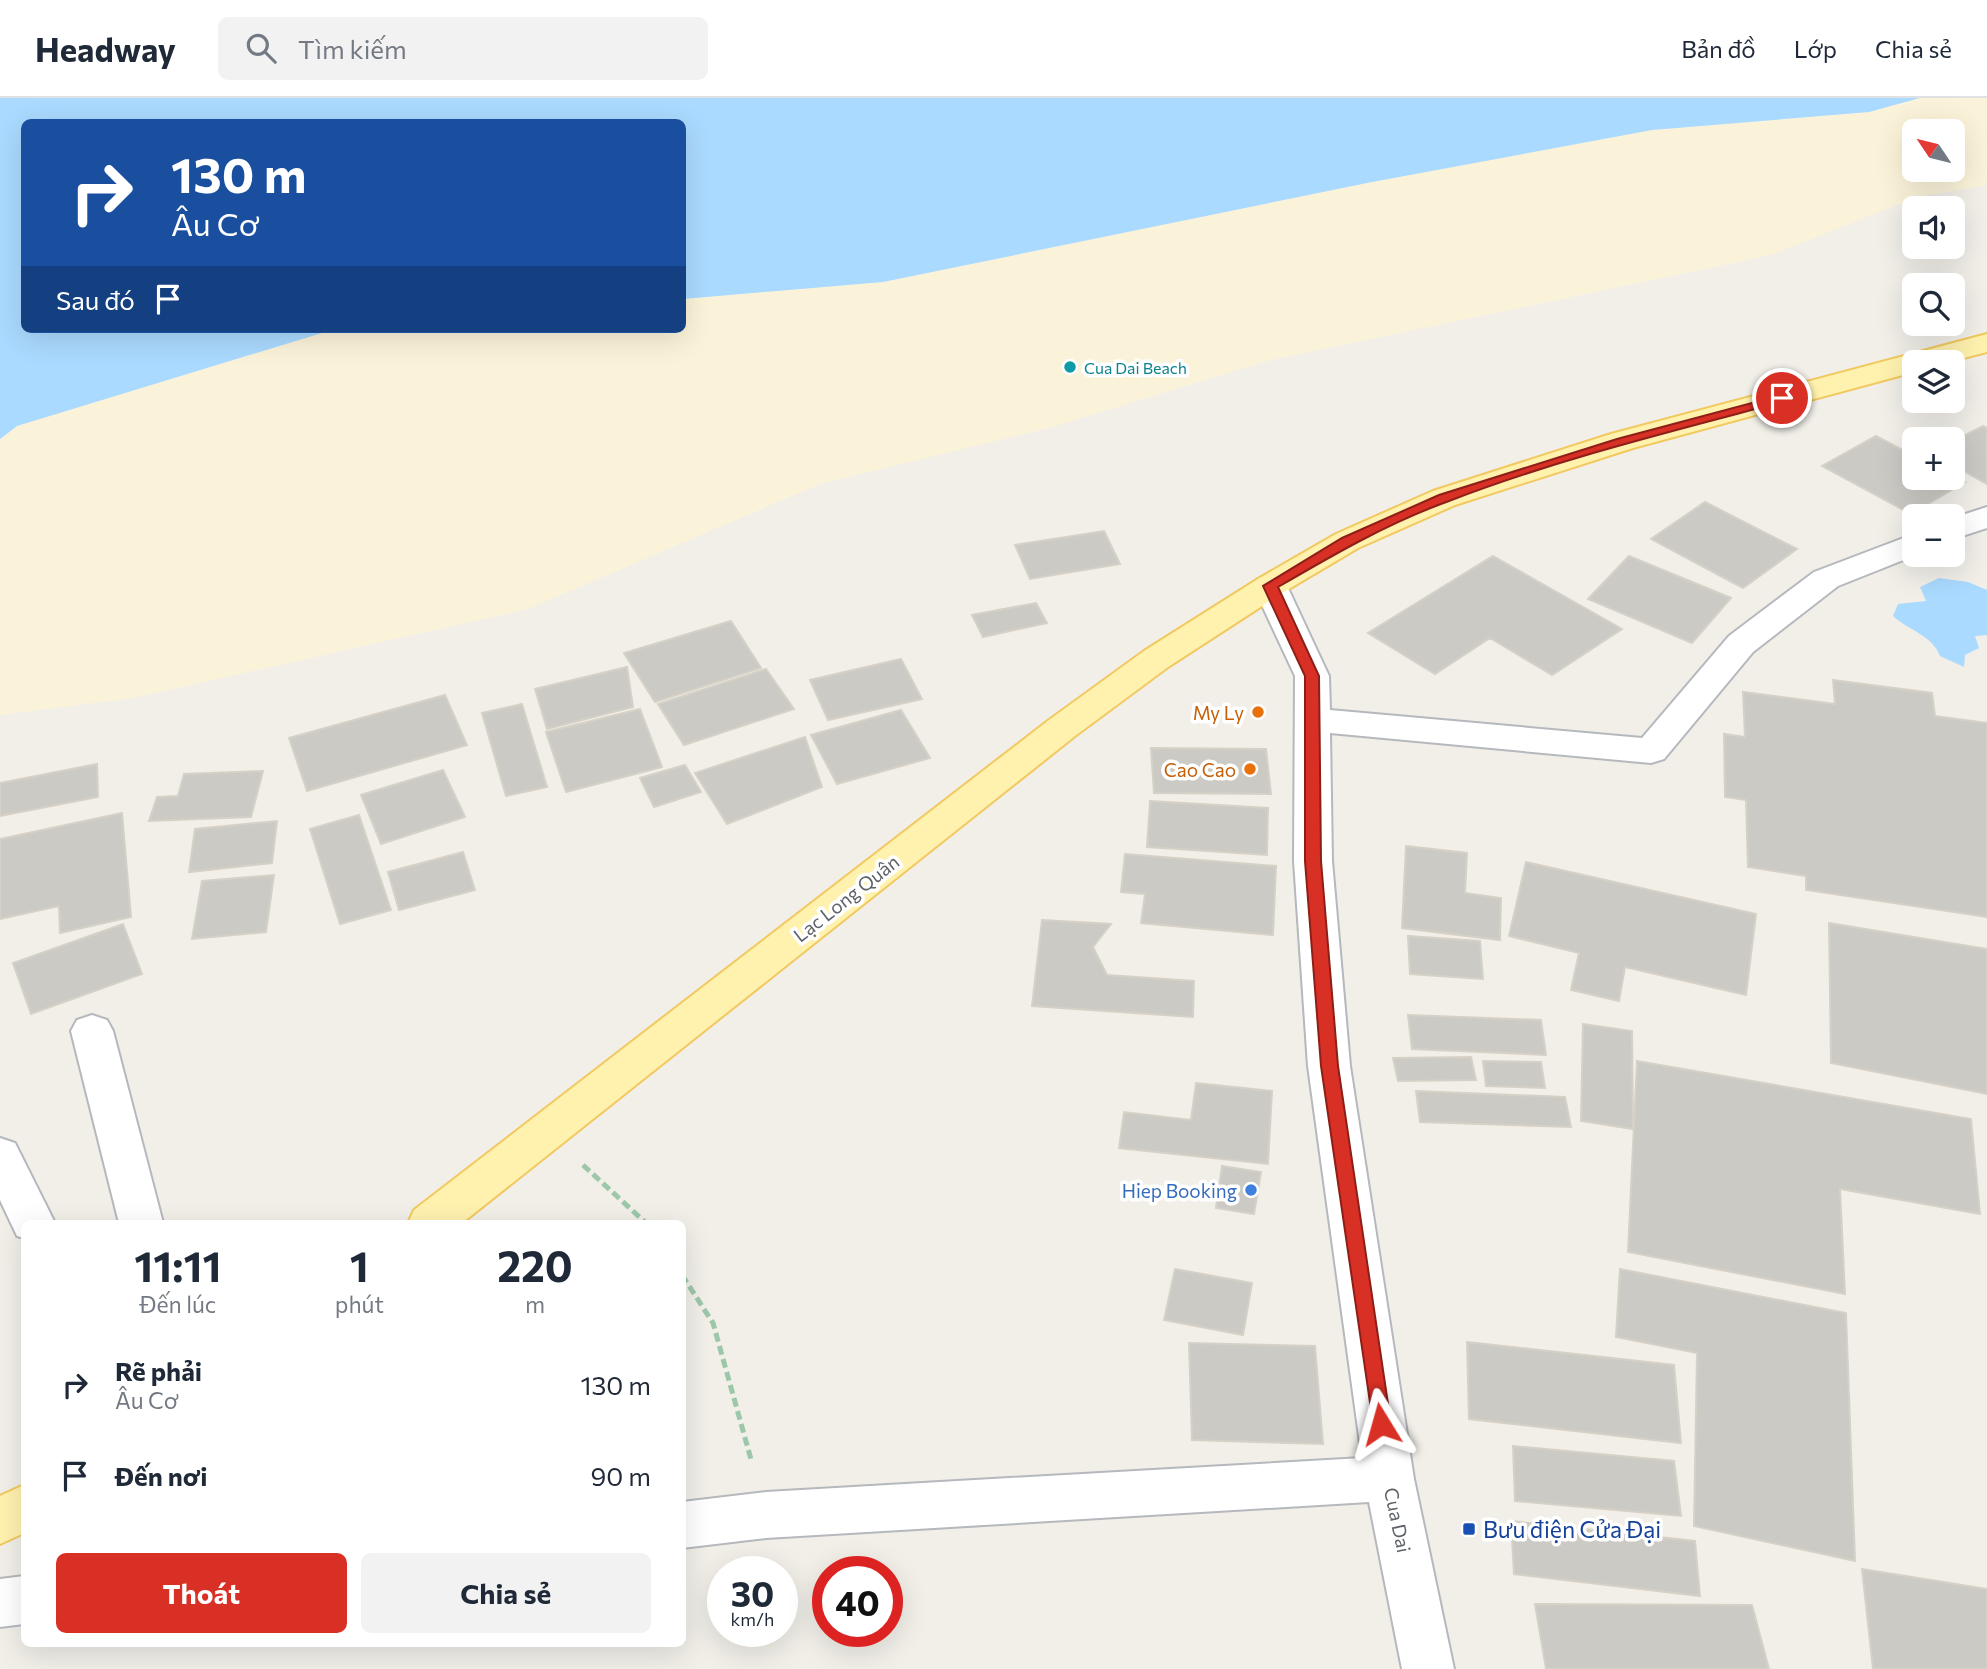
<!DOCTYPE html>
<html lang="vi">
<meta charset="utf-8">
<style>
:root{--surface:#fff;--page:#f2f2f3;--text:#1f2937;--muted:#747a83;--line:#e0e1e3;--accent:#d93025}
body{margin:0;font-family:Commissioner,sans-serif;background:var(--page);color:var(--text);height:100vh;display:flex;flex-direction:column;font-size:26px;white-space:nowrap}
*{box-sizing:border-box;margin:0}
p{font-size:23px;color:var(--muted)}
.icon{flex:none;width:38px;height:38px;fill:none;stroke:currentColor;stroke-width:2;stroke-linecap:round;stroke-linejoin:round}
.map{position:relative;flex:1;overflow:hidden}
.details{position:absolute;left:21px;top:1122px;width:665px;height:427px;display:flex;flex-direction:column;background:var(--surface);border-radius:10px;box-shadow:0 7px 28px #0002}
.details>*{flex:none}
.guide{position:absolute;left:21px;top:21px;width:665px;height:214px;border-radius:10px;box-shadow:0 7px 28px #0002;background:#1a4fa0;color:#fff;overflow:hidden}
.needle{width:46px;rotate:305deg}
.tools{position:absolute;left:1902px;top:21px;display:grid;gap:14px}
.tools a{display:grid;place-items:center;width:63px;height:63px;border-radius:10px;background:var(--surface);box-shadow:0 7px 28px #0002;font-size:35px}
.speed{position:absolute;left:707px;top:1458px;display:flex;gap:14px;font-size:35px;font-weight:700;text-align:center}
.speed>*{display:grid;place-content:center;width:91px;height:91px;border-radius:50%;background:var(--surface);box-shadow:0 7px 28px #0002;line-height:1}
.speed small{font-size:18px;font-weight:400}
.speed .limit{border:10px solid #d22;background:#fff;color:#111}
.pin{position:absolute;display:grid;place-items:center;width:60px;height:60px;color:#fff;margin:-30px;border:4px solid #fff;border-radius:50%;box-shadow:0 2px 7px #0007}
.me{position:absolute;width:77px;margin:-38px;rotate:352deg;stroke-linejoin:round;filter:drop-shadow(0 0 5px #0008)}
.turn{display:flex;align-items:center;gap:24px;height:147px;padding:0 35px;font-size:32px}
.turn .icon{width:91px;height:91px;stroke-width:2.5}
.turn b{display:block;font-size:49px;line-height:60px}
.then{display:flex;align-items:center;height:66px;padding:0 35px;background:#0003;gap:14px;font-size:26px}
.eta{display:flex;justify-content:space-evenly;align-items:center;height:119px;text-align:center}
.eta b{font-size:42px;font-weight:700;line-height:49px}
.primary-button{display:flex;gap:14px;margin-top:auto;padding:14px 35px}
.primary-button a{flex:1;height:80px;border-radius:10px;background:var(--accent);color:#fff;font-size:28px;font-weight:700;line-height:80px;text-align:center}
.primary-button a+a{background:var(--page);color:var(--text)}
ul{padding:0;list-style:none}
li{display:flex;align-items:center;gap:21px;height:91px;padding:0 35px}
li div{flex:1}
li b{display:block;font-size:26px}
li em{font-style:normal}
header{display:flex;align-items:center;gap:42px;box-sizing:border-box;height:98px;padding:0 35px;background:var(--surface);border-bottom:2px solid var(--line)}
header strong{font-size:33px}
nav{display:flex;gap:38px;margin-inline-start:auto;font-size:24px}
.search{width:490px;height:63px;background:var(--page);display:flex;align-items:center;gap:18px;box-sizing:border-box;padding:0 24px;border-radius:10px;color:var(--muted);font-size:26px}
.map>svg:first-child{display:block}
.sand{fill:#fbf3d9;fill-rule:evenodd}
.water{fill:#aadaff}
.building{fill:#cccac5;stroke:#d6d1c6;stroke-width:2}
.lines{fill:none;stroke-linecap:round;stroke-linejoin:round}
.minor-casing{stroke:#b5b8bc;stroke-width:4}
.major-casing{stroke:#f2c960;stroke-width:4}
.path{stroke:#9cc7a9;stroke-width:5;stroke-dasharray:9 4.5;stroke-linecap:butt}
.minor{fill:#fff;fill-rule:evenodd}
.major{fill:#fff2af;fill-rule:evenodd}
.route{fill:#d93025;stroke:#8d1f18;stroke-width:2}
.culture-dot{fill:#0f9aa8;stroke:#fff;stroke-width:2.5}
.food-dot{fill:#e8710a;stroke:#fff;stroke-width:2.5}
.shop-dot{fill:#3f7fe0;stroke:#fff;stroke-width:2.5}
.transit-dot{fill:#1a4fb4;stroke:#fff;stroke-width:2.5}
.labels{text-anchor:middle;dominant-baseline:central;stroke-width:7;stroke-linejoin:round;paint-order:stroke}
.far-culture-label{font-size:16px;fill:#0d838f;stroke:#fff;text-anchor:start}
.food-label{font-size:19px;fill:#c56008;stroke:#fff;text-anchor:end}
.street-label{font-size:19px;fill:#5f6368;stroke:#fff}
.shop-label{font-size:19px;fill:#366cbe;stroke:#fff;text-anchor:end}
.near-transit-label{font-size:23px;fill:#164399;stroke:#fff;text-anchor:start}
</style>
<header>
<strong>Headway</strong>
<div class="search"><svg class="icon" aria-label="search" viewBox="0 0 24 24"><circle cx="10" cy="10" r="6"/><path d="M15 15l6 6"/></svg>Tìm kiếm</div>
<nav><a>Bản đồ</a><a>Lớp</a><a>Chia sẻ</a></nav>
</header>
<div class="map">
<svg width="1987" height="1571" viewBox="0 0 1987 1571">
<rect width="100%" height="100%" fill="#f1efe8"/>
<path class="sand" d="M1920,0H1987V87L1917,99L1771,157L1267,263L1049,330L820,386L528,511L133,600L0,617V341L17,328L335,231H682L683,201L883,184L1372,84L1652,32L1869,14ZM1914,33H1953V72H1914Z"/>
<path class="water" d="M0,0H1920L1869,14L1652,32L1372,84L883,184L683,201L682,24H24V231H335L17,328L0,341Z
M1939,480L1968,484L1987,492V537L1975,538L1979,550L1965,557L1964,569L1940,558C1932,537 1908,532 1893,518L1898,506L1926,503L1920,489Z"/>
<path class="building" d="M1983,328L1987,330V386L1953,367V343Z
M1876,338L1914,358V380L1953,378L1965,384L1911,416L1822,368Z
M1705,404L1797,451L1743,490L1651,441Z
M1104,433L1120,466L1030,481L1015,447Z
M1493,458L1622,531L1552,577L1490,540L1435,576L1368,535Z
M1629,458L1731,500L1692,545L1588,501Z
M1036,505L1047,525L983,539L972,517Z
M731,523L761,570L655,604L624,555Z
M901,561L922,601L828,622L810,582Z
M627,569L633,609L547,631L535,591Z
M766,571L794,611L684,647L658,606Z
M1833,582L1932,595L1935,618L1987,625V819L1806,792V778L1748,769L1746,702L1725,699L1724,636L1745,639L1743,594L1835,606Z
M445,597L467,647L307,693L289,640Z
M522,606L547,689L506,698L482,615Z
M640,611L662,669L566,694L546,634Z
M901,612L930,660L837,686L811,637Z
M805,639L822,689L727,726L695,675Z
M1151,650L1266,651L1271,696L1154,695Z
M97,666L98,699L0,718V685Z
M685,667L701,694L654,709L640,680Z
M443,672L465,719L381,746L361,697Z
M263,673L251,719L149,723L157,699L178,698L184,676Z
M1150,703L1268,710L1267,757L1147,749Z
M122,715L131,819L60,835L59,808L0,821V741Z
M359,717L391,812L340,826L310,731Z
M277,723L272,765L189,774L195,731Z
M1406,748L1467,755L1465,795L1501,800L1500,842L1402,830Z
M463,754L475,792L399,812L388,774Z
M1125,756L1276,768L1273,837L1141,825L1145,796L1121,794Z
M1526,764L1756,816L1746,897L1625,869L1619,903L1571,892L1579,855L1509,838Z
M274,777L266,834L192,841L202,783Z
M1042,822L1111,826L1093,849L1107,877L1194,883L1193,919L1032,908Z
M1829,825L1987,851V996L1831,965Z
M123,826L142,876L31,916L13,865Z
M1408,838L1480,843L1483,881L1410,876Z
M1408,917L1541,922L1546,957L1412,951Z
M1583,926L1632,933L1633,1031L1581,1023Z
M1471,959L1476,982L1398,983L1393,960Z
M1483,963L1541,964L1545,990L1486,988Z
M1637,963L1971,1021L1980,1116L1840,1091L1845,1196L1628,1154Z
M1196,985L1272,993L1268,1066L1119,1050L1124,1014L1191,1022Z
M1416,993L1565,999L1571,1029L1420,1024Z
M1222,1068L1261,1074L1254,1116L1216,1110Z
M1175,1171L1252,1185L1243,1237L1164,1222Z
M1620,1171L1846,1215L1855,1463L1694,1428L1697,1255L1616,1239Z
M1467,1244L1674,1267L1681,1345L1469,1321Z
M1189,1245L1315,1248L1323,1346L1192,1342Z
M1513,1348L1674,1363L1681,1418L1515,1403Z
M1511,1423L1695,1443L1700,1498L1514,1476Z
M1862,1471L1987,1491V1571H1873Z
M1535,1506L1752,1507L1769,1571H1546Z"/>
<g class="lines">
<defs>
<path id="minor" d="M1987,409V430L1953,441V420Z
M1914,436L1916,457L1838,488L1753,554L1664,661L1651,665L1330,635L1332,763L1350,968L1414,1381L1454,1571H1402L1369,1404L766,1440L682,1450V1404L766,1394L1362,1360L1308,968L1294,763L1295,578L1253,488L1258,481L1270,478L1282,481L1287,488L1329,578L1330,612L1642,640L1729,538L1814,474Z
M92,917L107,922L113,933L163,1125H119L71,933L77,922Z
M0,1040L15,1045L55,1125H24V1140L17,1138L0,1102Z
M24,1478V1526L0,1529V1481Z"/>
<path id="major" d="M1987,236V254L1948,264H1914V274L1633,350L1455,407L1358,450L1282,495L1168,569L1075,638L462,1125H408L414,1112L1049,622L1144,553L1258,481L1336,436L1433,393L1611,336Z
M24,1387V1435L0,1446V1398Z"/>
</defs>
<use href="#minor" class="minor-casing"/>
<use href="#major" class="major-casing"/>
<path class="path" d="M583,1067L646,1125
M682,1177L713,1225L752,1365"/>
<use href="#minor" class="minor"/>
<use href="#major" class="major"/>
</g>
<path class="route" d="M1782,297L1788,300L1786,303C1673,333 1558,361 1449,403C1388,425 1333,457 1278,489L1319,578L1321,763L1338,968L1391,1326L1388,1332L1381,1334L1374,1332L1321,968L1305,763V578L1263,488L1342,440L1439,397L1617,341Z"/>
<circle class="culture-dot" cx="1070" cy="269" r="7"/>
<g class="food-dot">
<circle cx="1258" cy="614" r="7"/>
<circle cx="1250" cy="671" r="7"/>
</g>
<circle class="shop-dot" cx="1251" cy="1092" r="7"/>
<rect class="transit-dot" x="1462" y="1424" width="14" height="14" rx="3.5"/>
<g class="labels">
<g class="far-culture-label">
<text x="1084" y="269">Cua Dai Beach</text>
</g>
<g class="food-label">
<text x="1244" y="614">My Ly</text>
<text x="1236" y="671">Cao Cao</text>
</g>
<g class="street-label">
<text transform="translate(846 800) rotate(-38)">Lạc Long Quân</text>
<text transform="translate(1398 1422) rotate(78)">Cua Dai</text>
</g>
<g class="shop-label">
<text x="1237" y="1092">Hiep Booking</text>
</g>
<g class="near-transit-label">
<text x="1483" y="1431">Bưu điện Cửa Đại</text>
</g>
</g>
</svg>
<div class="tools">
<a><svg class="needle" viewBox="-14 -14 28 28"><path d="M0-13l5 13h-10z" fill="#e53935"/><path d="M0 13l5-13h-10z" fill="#747a83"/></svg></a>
<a><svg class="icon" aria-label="sound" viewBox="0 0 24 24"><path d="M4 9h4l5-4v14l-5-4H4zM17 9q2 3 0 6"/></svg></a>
<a><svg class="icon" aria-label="search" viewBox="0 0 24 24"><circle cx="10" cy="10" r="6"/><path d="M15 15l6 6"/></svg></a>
<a><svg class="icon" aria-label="layers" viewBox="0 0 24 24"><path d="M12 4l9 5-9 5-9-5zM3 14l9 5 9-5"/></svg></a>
<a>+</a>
<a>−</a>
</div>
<div class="speed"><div>30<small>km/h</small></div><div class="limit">40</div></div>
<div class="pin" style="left:1782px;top:300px;background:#d93025"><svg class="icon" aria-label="arrive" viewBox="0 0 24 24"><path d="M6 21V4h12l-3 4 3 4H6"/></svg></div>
<svg class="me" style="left:1381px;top:1326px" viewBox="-20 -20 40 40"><path d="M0-17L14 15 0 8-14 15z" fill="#d93025" stroke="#fff" stroke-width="4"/></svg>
<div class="guide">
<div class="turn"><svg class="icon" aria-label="right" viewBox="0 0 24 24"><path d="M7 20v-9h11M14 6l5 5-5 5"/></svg><div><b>130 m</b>Âu Cơ</div></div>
<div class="then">Sau đó<svg class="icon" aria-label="arrive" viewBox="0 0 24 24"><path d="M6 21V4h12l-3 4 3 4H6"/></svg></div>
</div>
<section class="details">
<div class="eta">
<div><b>11:11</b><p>Đến lúc</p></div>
<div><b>1</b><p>phút</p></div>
<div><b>220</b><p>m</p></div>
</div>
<ul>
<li><svg class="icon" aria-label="right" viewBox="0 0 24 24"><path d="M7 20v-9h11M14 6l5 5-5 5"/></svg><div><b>Rẽ phải</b><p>Âu Cơ</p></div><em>130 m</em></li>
<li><svg class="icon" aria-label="arrive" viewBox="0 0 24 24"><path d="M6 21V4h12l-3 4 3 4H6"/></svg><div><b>Đến nơi</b></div><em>90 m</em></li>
</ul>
<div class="primary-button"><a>Thoát</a><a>Chia sẻ</a></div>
</section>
</div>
